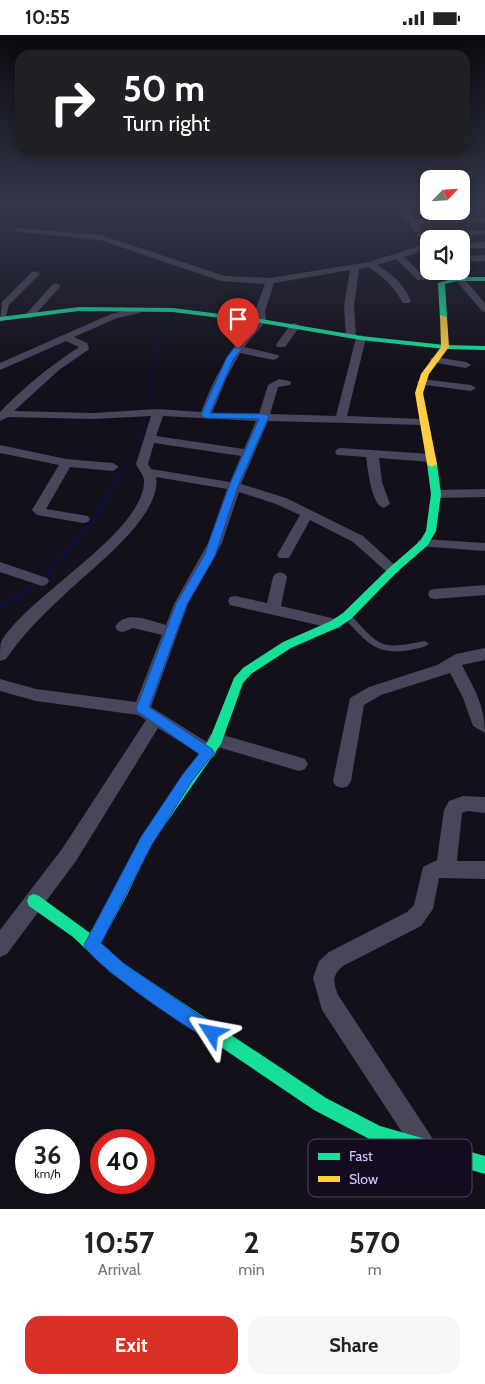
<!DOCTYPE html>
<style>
:root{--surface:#fff;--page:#f6f6f6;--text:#222;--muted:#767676;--accent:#d93025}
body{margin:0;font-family:Cabin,sans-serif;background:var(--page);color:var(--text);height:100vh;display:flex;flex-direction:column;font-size:19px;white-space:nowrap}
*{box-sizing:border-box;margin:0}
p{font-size:16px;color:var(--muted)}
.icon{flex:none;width:28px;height:28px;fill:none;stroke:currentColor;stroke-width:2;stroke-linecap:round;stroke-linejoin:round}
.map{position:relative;height:1174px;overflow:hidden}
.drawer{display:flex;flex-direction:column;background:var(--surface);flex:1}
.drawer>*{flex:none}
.guide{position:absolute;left:15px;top:15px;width:455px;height:105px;border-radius:15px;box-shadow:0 2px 8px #0003;background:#202124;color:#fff;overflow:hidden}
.needle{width:32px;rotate:65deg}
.fabs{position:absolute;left:420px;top:135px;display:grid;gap:10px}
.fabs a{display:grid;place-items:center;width:50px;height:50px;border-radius:10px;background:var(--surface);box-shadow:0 2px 8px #0003;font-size:25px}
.speed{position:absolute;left:15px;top:1094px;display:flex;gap:10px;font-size:25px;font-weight:700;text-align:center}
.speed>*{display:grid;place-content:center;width:65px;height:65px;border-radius:50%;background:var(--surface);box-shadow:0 2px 8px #0003;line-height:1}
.speed small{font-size:12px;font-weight:400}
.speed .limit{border:8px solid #d22;background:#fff;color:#111}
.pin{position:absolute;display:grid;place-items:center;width:42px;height:42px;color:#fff;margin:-51px -21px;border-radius:50% 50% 50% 0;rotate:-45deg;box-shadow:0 0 5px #0007}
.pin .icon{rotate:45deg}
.me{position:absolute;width:55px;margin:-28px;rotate:304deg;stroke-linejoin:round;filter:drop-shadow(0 0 4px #0008)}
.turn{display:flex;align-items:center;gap:18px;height:105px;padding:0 25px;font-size:22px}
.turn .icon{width:65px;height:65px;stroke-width:2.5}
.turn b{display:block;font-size:35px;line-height:42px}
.eta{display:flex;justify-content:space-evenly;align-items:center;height:85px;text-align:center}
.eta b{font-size:30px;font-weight:800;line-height:35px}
.action{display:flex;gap:10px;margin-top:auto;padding:10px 25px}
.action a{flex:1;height:58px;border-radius:15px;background:var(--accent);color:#fff;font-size:20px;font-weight:800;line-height:58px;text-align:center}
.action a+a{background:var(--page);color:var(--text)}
.status{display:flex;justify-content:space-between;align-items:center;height:35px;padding:0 25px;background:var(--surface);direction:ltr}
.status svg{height:14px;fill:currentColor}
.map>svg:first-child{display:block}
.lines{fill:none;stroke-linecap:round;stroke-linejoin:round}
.stream-far1{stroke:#0a1337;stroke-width:2.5}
.stream{stroke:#0a1337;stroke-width:4}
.lane{fill:#49455b;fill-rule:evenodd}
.street{fill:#49455b;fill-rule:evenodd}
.fast{fill:#16e098;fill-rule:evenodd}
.slow{fill:#ffcf43;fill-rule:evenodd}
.route{fill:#1a73e8;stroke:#114b97}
.key{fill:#120c1e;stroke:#4d4562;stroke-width:1}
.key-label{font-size:14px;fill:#d8c9ff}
</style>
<div class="status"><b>10:55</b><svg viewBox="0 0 49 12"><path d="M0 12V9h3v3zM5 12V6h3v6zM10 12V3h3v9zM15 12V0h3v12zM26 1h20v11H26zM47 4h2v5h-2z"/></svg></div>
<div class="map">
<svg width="485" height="1174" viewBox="0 0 485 1174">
<rect width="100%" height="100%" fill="#13101a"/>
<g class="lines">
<path class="stream-far1" d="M0,190L60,177L136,174L238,183L250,182L291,169
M119,440L140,403L152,349L155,310L173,275"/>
<path class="stream" d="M0,571L42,546L93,486L120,439"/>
<path class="lane" d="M347,578L350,579C380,612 380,615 425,606L429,609C424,613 417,613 411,615C375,621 367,607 344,583L343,581L344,579Z"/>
<path class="street" d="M396,169H404L415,184L485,183V187L418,189L422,195L418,197H415Z
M17,193L101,200L225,241L270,243L369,227L429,208V214L404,222L424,241V245H418L396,224L377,230C392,239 404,249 411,266L409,268H403C394,252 384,242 368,232L359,234L354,271L356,301L355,303H347L346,301L344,271L350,235L274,248L265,276L266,286L244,312L278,320L279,322L274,325L240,318L227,342L212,378L259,379L268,350L279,344L290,346L291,348L290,350L278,352L270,379L336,381L356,303L361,300L366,303L347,381L423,384L429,387L423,390L268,386L241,449L286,463L363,501L400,535L398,538H388L353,507L310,485L289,523H279L277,520L300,480L276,469L239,457L222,508L188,569L151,672L210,709L207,705L210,700L216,698L299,722L305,724L308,729L305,734L299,736L211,710L217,717L214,722L208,724L158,693L76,826L7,919L0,922V895L62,814L146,685L138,680L36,666L0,656V644L36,654L136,667L162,600L133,593L123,597L118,596L115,592C126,574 150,586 166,590L174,569L208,508L227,454L156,442C163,482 87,537 62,562C41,581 22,601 6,624L0,626C0,620 0,612 1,607C28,560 144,498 144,446C144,440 138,434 136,429L151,381L93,384L8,382L0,386V377C24,352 50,331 79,312L66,306L0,335V328L111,279L137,273L140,274V278L117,283L74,302L87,308L89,313L88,315L59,335L14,376L93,378L158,374L201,377C214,343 230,312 256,285L255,276L265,249L221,246L100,205L20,197L16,195ZM163,381L256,386L244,414L156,401ZM154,408L241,421L230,447L151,434L148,429Z
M485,195V199L421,203L417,200L421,197Z
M485,207V213L461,214V208Z
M485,220V226L461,227V221Z
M35,236L40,239L9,270L5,284L0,287L2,267L32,237Z
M448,236H457L485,268V277L482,276Z
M56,248L61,251L59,253L32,283H26V279L53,249Z
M295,288L300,291L285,312H277L276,310L277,308L291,289Z
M435,322L466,327L471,330L466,333L431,327L430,325L431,323Z
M422,344L471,350L476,353L471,356L418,349L417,347Z
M0,410L66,424L113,428L119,432L113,436L70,432L46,474L88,481L90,484L88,487L83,488L37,480L32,475L59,430L0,418Z
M341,413L431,419L437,423L431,427L379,423L382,447L390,469L384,473C371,470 368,434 366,422L337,420L335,417L337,414Z
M485,454V462L436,463L430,459L436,455Z
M424,504L485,508V516L419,511L417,508L419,505Z
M0,527L47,543L49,546L47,549L42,551L0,537Z
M280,537L285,539L287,542L281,571L340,585L343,589L340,593L335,594L230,570L228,566L230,562L235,561L267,568L273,542L275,539Z
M485,550V560L435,564L430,563L428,559L430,555L435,554Z
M485,613V625L462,630C474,654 485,670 485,698L473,691L463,663L450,638L381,660L364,670L351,746L348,751L342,753L336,751L333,746L350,663L369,652L437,630L456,619Z
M463,761L485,762V778L468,776L462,778L457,826H485V844L439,843L433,874L421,891L343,931C332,940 333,947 338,960L431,1101L435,1109L431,1117L423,1121L415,1117L322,975L313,943L319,926L329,917L407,877L414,870L423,832L437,825L444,775L449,766Z"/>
<path class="fast" d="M458,242H485V246H458L445,249L447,282L440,284L438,248Z
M79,272L173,273L261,284L361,301L445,310L485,311V315L445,314L361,305L261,288L173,277L79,276L0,286V282Z
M432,426L437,429L441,459L436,496L428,510L397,537L351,584L339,592L291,613L251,639L243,648L221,709L151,810L127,860L101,908L123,928L326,1063L380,1091L485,1121V1139L377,1108L314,1075L111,938L73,902L29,871L27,866L29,861L34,859L39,861L90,898L117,850L141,802L210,703L234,643L243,633L283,607L331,586L343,578L389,533L420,506L426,496L431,459L427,429Z"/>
<path class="slow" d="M440,280L447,282L449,312L429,339L423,358L437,429L432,432L427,429L415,358L421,339L441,312Z"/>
</g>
<linearGradient id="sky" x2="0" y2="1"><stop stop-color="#0a090e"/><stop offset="0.51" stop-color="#333749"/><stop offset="1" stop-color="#333749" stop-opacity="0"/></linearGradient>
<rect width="485" height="333" fill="url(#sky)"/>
<path class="route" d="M235,312L242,314L234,323L210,378L264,379L269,381L238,451L215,521L187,569L149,672L212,714L214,718L192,746L151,811L101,908L123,928L217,992L220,998L217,1004L212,1006C191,997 91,928 84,910L141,802L183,739L199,719L138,677L136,674L176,569L204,521L229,451L259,384L205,383L201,380L227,322Z"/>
<rect x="308" y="1104" width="164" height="58" rx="8" class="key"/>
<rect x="318" y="1118" width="22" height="7" fill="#16e098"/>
<rect x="318" y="1141" width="22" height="6" fill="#ffcf43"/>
<g class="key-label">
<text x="349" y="1126">Fast</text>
<text x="349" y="1149">Slow</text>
</g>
</svg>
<div class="fabs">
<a><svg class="needle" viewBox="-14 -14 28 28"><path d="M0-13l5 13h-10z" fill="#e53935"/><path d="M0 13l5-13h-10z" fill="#767676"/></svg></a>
<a><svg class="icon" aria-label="sound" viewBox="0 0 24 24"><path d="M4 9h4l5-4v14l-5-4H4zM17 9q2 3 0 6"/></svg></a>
</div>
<div class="speed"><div>36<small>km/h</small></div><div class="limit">40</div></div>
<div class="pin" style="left:238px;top:314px;background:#d93025"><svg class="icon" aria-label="arrive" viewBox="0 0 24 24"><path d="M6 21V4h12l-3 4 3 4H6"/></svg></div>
<svg class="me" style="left:212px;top:998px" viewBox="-20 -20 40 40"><path d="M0-17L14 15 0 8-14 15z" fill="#1a73e8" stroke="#fff" stroke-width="4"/></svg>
<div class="guide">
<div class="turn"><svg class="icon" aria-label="right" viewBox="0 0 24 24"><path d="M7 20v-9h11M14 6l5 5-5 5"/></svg><div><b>50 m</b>Turn right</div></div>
</div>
</div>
<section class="drawer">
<div class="eta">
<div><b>10:57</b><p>Arrival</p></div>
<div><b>2</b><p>min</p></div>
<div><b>570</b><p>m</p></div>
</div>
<div class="action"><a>Exit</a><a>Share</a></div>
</section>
